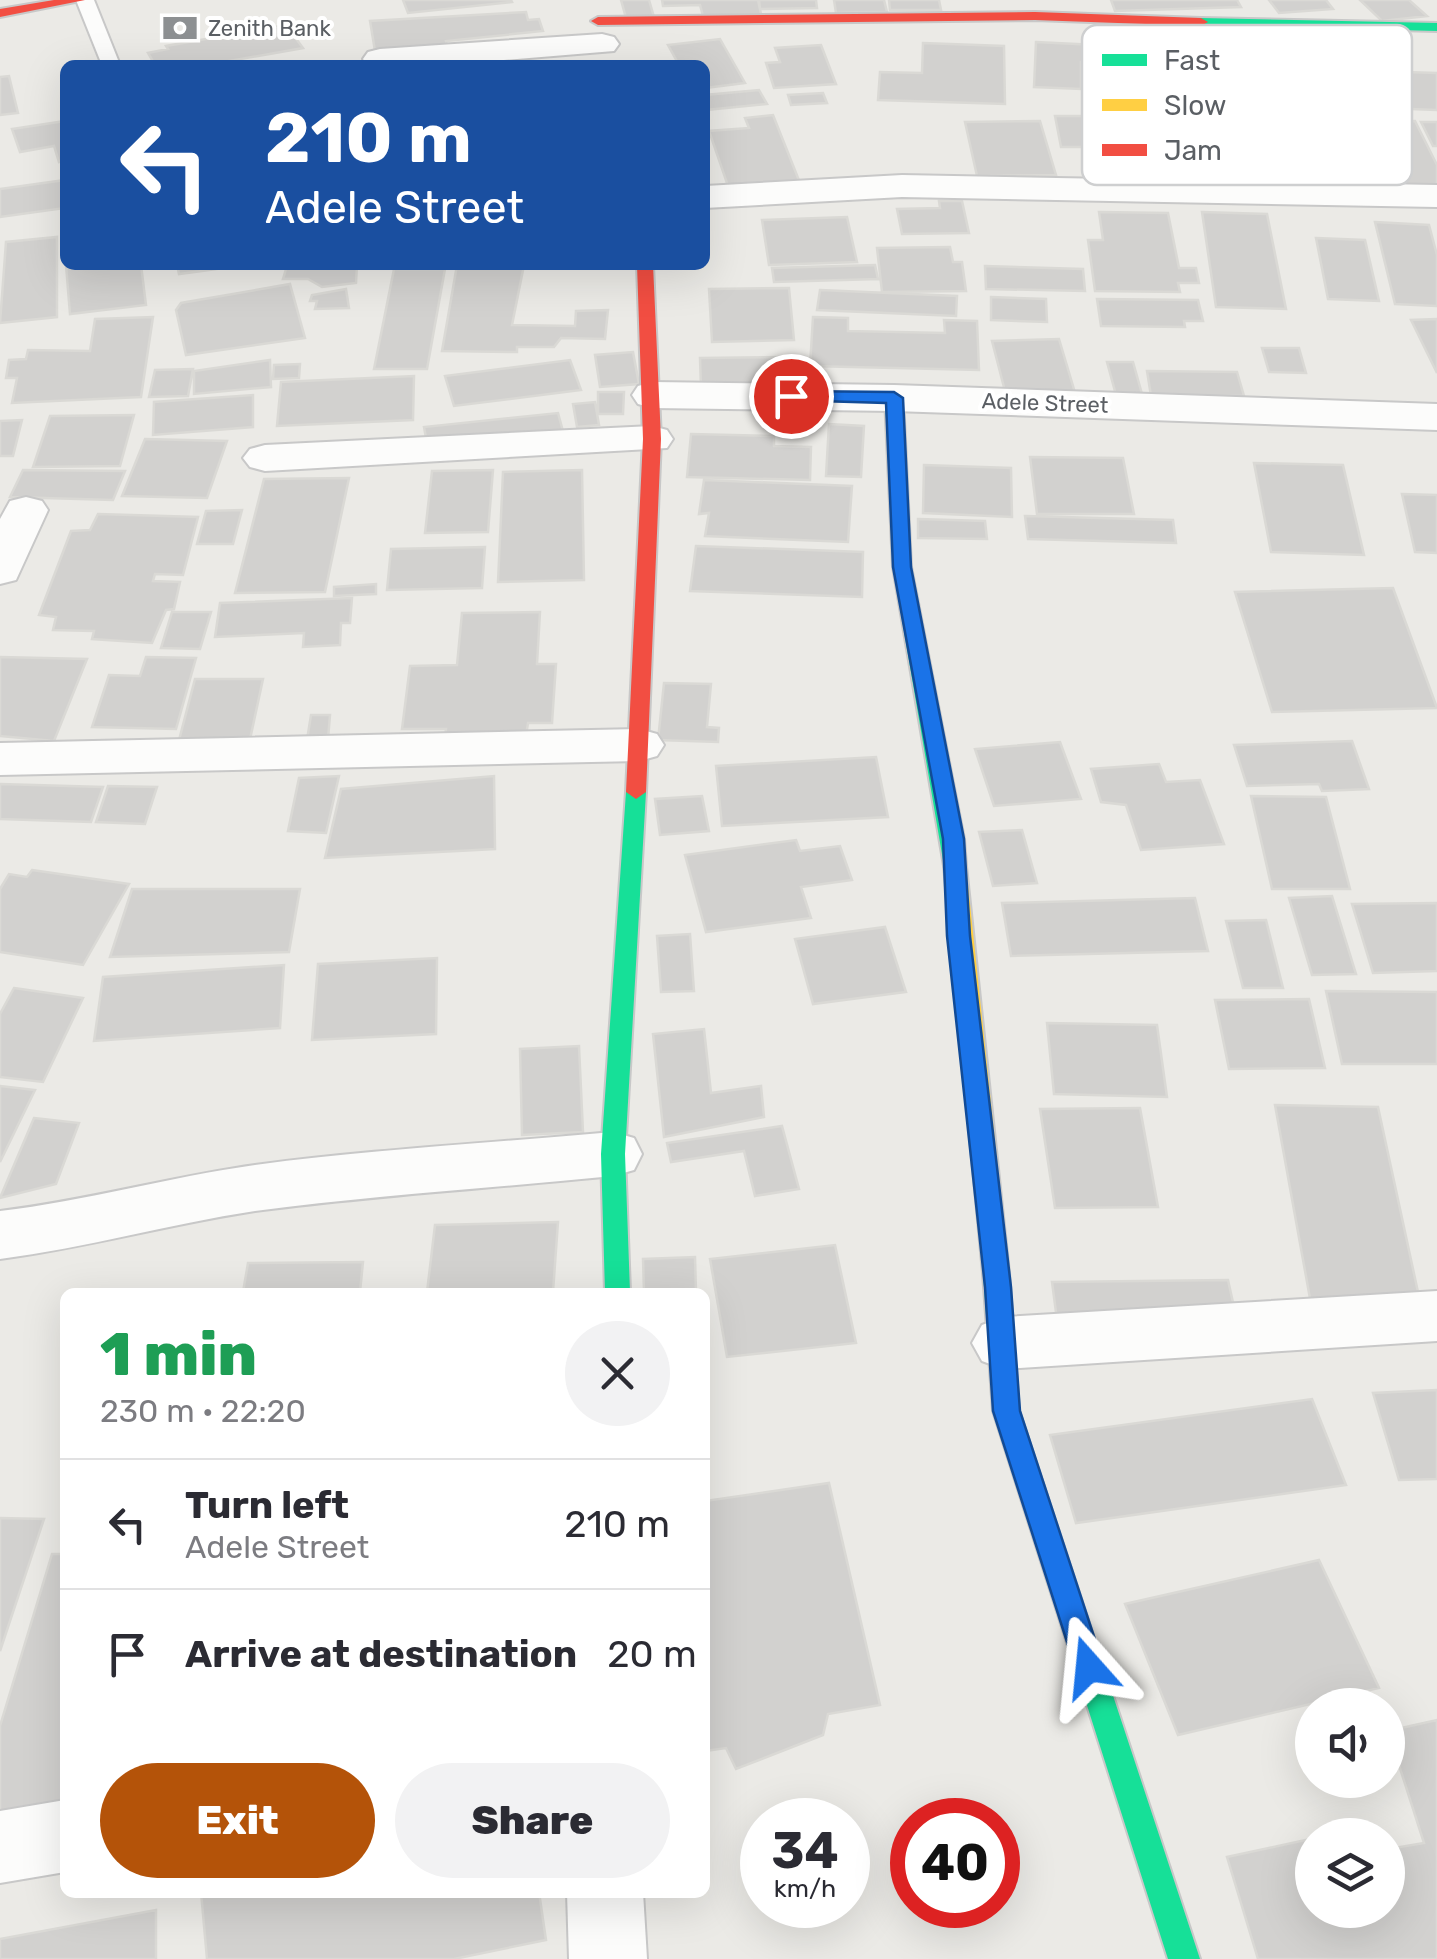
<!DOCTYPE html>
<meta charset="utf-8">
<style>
:root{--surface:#fff;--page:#f2f2f3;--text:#2b2b33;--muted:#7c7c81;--line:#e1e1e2;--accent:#b45309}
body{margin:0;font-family:Rubik,sans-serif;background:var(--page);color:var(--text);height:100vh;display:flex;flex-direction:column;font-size:38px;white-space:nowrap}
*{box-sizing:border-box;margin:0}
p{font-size:32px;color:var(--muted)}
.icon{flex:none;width:55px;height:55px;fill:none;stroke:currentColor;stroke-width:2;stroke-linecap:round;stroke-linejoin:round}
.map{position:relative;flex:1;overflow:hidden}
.panel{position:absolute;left:60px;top:1288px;width:650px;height:610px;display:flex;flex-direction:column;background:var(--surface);border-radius:15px;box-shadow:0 10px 40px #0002}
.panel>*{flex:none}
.banner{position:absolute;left:60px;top:60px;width:650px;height:210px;border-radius:15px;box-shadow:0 10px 40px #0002;background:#1a4fa0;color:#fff;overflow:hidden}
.controls{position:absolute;left:1295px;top:1688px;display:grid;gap:20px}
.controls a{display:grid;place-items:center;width:110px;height:110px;border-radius:50%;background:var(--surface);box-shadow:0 10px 40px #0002;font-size:50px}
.speed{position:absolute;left:740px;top:1798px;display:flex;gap:20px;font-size:50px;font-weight:700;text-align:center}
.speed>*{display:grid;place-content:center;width:130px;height:130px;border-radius:50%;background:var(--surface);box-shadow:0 10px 40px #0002;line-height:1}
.speed small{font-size:25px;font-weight:400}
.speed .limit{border:15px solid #d22;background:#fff;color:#111}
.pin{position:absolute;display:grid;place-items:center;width:85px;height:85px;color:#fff;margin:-42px;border:5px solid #fff;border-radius:50%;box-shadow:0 2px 10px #0007}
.me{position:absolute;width:110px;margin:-55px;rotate:342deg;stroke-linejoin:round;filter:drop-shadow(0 0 8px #0008)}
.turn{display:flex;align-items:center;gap:35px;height:210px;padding:0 40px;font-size:45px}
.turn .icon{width:130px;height:130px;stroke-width:2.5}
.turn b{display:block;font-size:70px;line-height:85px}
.round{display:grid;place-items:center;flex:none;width:105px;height:105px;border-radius:52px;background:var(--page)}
.headline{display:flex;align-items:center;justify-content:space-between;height:170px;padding:0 40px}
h1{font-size:60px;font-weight:800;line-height:75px;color:#1e9e55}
.action{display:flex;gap:20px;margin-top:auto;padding:20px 40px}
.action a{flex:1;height:115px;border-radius:60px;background:var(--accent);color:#fff;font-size:40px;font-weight:800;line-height:115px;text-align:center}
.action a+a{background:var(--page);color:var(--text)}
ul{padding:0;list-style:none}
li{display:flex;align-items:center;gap:30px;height:130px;padding:0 40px;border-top:2px solid var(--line)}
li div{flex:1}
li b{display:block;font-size:38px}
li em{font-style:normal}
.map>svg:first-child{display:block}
.building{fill:#d2d1cf;stroke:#dad9d5;stroke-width:2.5}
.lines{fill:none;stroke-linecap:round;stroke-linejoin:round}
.lane-casing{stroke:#c8c8c8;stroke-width:4}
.street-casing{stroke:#c8c8c8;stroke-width:4}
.fast-casing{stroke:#c8c8c8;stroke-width:4}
.slow-casing{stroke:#c8c8c8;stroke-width:4}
.jam-casing{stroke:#c8c8c8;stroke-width:4}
.lane{fill:#fcfcfb;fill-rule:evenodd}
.street{fill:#fcfcfb;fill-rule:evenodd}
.fast{fill:#16e098;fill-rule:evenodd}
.slow{fill:#ffcf43;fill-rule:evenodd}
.jam{fill:#f24e42;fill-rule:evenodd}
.route{fill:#1a73e8;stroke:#114b97;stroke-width:2.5}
.labels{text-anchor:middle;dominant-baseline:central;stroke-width:8;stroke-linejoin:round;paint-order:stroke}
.far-poi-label{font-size:22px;fill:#5b5f64;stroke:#fff;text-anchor:start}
.far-street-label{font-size:22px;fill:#5b5f64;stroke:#fff}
.key{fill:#fff;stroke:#cecfd0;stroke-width:2.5}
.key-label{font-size:28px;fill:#5b5f64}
</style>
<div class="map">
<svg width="1437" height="1959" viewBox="0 0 1437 1959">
<rect width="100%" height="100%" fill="#ebeae6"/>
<path class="building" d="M403,0H511L512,2L408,13Z
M621,0H649L654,17L626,18Z
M662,0H758L761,14L703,16L700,5L663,6Z
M759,0H816L817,8L760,9Z
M834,0H884L887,12L836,13Z
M889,0H939L941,10H890Z
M1111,0H1237L1241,7L1115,11Z
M1269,0H1326L1333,9L1279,13Z
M1360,0H1409L1427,16L1382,21Z
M526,12L528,20L539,19L543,31L446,41L447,46L375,51L370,21Z
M286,25L303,48L207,65H155L148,53L168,49L166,46Z
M720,39L745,83L705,88V65H679L668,45Z
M1036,42L1096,45V63L1081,62V89L1034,87Z
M923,43L1004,46L1005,104L878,100L880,72L922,73Z
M821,45L836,84L774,88L766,63L780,62L775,48Z
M1373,71L1437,73V110L1383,108Z
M9,76L18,113L0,115V77Z
M759,90L767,104L705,110V95Z
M823,93L827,103L791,105L788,95Z
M773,115L800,183L729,189L709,131L749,128L745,118Z
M1055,116H1120L1127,147H1061Z
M1192,120L1201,137H1216L1230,162L1219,163L1231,185L1159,189L1127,123Z
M65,121V161L59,162L54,146L20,152L12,129Z
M1040,121L1056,175L977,176L965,122Z
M1415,121L1437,165V190L1383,191L1351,122Z
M1421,122H1437V146H1433Z
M65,180V208L0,217V189Z
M939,201H962L969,233L902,234L897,209L940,208Z
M1099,212L1168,213L1179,268H1196L1199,283H1178L1180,292L1095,291L1088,240H1103Z
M1202,212L1267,214L1286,309L1216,307Z
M847,217L857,262L769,265L762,220Z
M1375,222L1429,225L1437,255V306L1395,304Z
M57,237V317L0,323L6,242Z
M1316,238L1365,240L1379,301L1328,299Z
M950,247L953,262H962L966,291L882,292L877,248Z
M66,265H141L146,305L70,314Z
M177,265H232V267L179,274Z
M309,265H357L356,283L322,287L308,279H283L286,269Z
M457,265H524L512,325L575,326L576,311L608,310L605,339L561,338L554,347H517V352L442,351Z
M875,265L878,279L774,282L772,268Z
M985,266L1083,269L1085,291L986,289Z
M394,269H445L427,369H374Z
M290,284L305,338L186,355L176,310L181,303Z
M789,288L794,340L712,342L709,289Z
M346,289L349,308L315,309L317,301H310L312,295Z
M820,290L957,296L956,316L817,310Z
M991,297L1046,299L1047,322L991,320Z
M1097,299L1198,300L1203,321H1184L1185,327L1101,326Z
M153,317L141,397L12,403L17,378H6L9,360L26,359L28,350L90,351L95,319Z
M813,317L848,318V331L945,333L944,320L977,321L979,370L810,366Z
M1437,319V373L1411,320Z
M1059,339L1076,396L1007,399L992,341Z
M1262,348H1299L1306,373L1269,372Z
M633,352L639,384L600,387L595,355Z
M797,357L800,386L701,388L700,358Z
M270,360L271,387L194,394V371Z
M570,360L581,390L454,406L445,376Z
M1107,362H1133L1142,394L1116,395Z
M300,364L299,378L273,379L274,365Z
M193,369L188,396L149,397L155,370Z
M1147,371L1237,372L1244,396H1151Z
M414,376L413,420L277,426L281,382Z
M598,392H624L623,414H598Z
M253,395V427L153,435L154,402Z
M595,402L599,425L577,427L573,404Z
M558,413L564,435L428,449L424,427Z
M134,415L120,466L33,467L50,416Z
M22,420L13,456H0V421Z
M829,424L864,426L861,477L826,476Z
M691,434L774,436V446L811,447L810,480L687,477Z
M145,439L227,441L207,498L122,496Z
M1030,457L1123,458L1134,514H1037Z
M1254,463L1343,465L1364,555L1271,552Z
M924,465L1011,468L1012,517L923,513Z
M23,470L125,471L113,500L10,497Z
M493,470L488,532L425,533L432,471Z
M582,470L584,580L498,582L503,472Z
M349,478L325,592L235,593L264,479Z
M704,480L852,486L848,542L705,536L709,513L699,514Z
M1402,494L1437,495V553L1415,552Z
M242,510L233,544H197L206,511Z
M98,514L198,517L183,575L155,574L153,581L180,582L174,609L166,610L152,643L92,639L94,631L53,630L56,617L39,615L71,531L90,530Z
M1025,516L1173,520L1176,543L1028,539Z
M918,519L985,521L987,539L918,538Z
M696,546L863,552L862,597L690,591Z
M485,547L482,588L387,590L391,549Z
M376,584V594L334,596V587Z
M1393,588L1437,708L1272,712L1235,592Z
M352,598L350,623H341L340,645L303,647L304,633L215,637L220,603Z
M172,612H211L200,649L161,648Z
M540,612L537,664H556L552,723H528L526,736L445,737L446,729H402L410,666L457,665L462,613Z
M0,657L87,659L54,741L0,736Z
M146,657L196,658L176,729L92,727L109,675L140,676Z
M195,679H263L249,744H178Z
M664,683L711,684L707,727L719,728L718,742L658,740Z
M311,715H330L328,739L307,740Z
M1352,741L1369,789L1322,791L1319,784L1247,786L1234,745Z
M1060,742L1081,799L994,806L975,749Z
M876,757L888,817L722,826L716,766Z
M1159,764L1166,782L1200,780L1224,844L1141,850L1126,805L1101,802L1091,769Z
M339,776L326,833L288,831L299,778Z
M494,776L495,849L325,858L341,789Z
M0,784L103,787L91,822L0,819Z
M108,786L157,787L145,824L96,822Z
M702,796L709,831L660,835L655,799Z
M1251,796L1326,797L1350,889H1272Z
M1022,830L1037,883L993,886L979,832Z
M796,840L800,851L840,846L852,880L801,887L811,918L706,932L685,855Z
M32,870L129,884L83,965L0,952V889L9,874L27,877Z
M132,889H300L289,952L110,957Z
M1332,896L1356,974L1312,975L1289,898Z
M1195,898L1208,951L1011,956L1002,903Z
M1437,903V971L1373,973L1352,904Z
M1266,920L1283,988H1243L1226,921Z
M885,927L906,992L813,1004L795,939Z
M690,934L694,991L661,992L657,936Z
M437,958L436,1034L312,1040L318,964Z
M284,965L280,1028L94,1041L103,977Z
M14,988L83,998L43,1082L0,1077V1014Z
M1326,991L1437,992V1064H1342Z
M1309,999L1325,1068L1229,1069L1215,1000Z
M1047,1023L1157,1025L1167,1097L1054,1094Z
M704,1029L711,1093L761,1086L764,1117L664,1137L653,1034Z
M579,1046L583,1132L522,1135L520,1049Z
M0,1086L35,1090L0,1162Z
M1275,1105L1378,1107L1421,1306L1311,1304Z
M1140,1108L1158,1207L1055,1208L1040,1109Z
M34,1118L79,1123L56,1184L0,1198Z
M782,1126L799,1189L755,1196L744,1151L671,1162L667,1143Z
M558,1222L553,1292H427L435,1225Z
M835,1245L856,1343L727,1357L710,1259Z
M695,1257L696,1292H644L643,1259Z
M363,1262L360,1292H243L248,1263Z
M1228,1280L1236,1316L1057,1320L1052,1282Z
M1437,1390V1479L1399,1480L1373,1393Z
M1312,1399L1346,1485L1076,1523L1050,1435Z
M829,1483L880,1705L828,1714L823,1735L736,1769L726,1748L705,1751V1501Z
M0,1518L44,1519L0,1651Z
M52,1554H65V1803L0,1812V1726Z
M1319,1560L1379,1688L1178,1735L1125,1604Z
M1437,1720V1959H1258L1227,1857L1310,1839L1312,1910H1388V1849L1424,1843L1388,1731Z
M201,1892H539L546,1940L454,1959H207Z
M156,1910V1959H0V1939Z"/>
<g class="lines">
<defs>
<path id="lane" d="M76,0H94L120,65H102Z"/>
<path id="street" d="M602,34L614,37L619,44L614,51L442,65H367L363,59L368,52L380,49Z
M902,175L1437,185V207L902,197L705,208V186Z
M653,382L894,385L1437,404V430L894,411L653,408L638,404L632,395L638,386Z
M652,426L667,430L673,439L667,448L265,471L250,467L243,458L250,449L265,445Z
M26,497L42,501L48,510L16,580L0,584V519L10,501Z
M639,729L657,734L664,745L657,756L639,761L0,775V743Z
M613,1132L634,1138L642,1154L634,1170L613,1176C494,1188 374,1195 255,1211C169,1224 86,1248 0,1259V1211C86,1201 169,1177 255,1165C374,1149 494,1143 613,1132Z
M1437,1291V1341L1004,1369L982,1361L972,1343L982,1325L1004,1317Z
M65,1800V1872L0,1883V1811Z
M567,1892H643L647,1959H569Z"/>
<path id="fast" d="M1201,18L1437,23V31L1196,25L1194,22Z
M894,393L903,398L911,567L964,839L966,866L955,873L944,866L893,567L885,398Z
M636,785L646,792L625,1154L630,1292H605L601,1154L626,792Z
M996,1263L1005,1266L1009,1273L1019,1411L1200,1959H1168L993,1411L983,1273L987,1266Z"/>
<path id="slow" d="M955,859L966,866L1009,1273L1005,1280L996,1283L987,1280L983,1273L944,866Z"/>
<path id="jam" d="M54,0H85L0,17V9Z
M1035,12L1201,18L1208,22L1201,26L1035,20L598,25L591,21L598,17Z
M637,265H653L661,439L646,792L636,799L626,792L643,439Z"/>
</defs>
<use href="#lane" class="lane-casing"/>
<use href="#street" class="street-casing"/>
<use href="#fast" class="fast-casing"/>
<use href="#slow" class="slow-casing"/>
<use href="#jam" class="jam-casing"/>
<use href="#lane" class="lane"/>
<use href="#street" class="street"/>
<use href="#fast" class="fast"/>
<use href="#slow" class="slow"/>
<use href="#jam" class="jam"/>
</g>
<path class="route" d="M791,391L894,392L903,398L911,567L964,839L970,936L1011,1287L1020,1411L1104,1667L1100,1676L1089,1680L1079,1676L1075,1667L993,1411L985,1287L947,936L943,839L893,567L886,403L785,400L782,396Z"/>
<defs>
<symbol id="bank-bare" viewBox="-9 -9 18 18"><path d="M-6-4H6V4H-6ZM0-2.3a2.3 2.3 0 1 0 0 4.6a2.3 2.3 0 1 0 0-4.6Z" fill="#8d9092" stroke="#fff" stroke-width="2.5" paint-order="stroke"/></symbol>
</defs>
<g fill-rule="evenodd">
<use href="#bank-bare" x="155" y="3" width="50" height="50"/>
</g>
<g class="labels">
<g class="far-poi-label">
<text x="208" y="28">Zenith Bank</text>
</g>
<g class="far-street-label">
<text transform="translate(1045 403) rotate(2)">Adele Street</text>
</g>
</g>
<rect x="1082" y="25" width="330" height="160" rx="15" class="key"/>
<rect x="1102" y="54" width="45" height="12" fill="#16e098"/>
<rect x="1102" y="99" width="45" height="12" fill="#ffcf43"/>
<rect x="1102" y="144" width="45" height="12" fill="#f24e42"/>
<g class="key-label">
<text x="1164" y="70">Fast</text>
<text x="1164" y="115">Slow</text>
<text x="1164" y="160">Jam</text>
</g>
</svg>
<div class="controls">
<a><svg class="icon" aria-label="sound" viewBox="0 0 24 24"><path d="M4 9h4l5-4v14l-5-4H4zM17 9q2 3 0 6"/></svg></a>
<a><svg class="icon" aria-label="layers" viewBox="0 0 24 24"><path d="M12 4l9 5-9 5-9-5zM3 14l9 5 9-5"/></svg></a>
</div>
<div class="speed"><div>34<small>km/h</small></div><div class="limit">40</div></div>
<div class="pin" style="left:791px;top:396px;background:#d93025"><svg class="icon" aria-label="arrive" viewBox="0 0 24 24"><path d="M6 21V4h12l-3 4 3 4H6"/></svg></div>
<svg class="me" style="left:1089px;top:1667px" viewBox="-20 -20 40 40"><path d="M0-17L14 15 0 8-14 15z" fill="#1a73e8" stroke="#fff" stroke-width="4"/></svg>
<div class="banner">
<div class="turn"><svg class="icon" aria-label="left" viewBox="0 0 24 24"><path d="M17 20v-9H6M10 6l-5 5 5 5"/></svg><div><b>210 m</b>Adele Street</div></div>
</div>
<section class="panel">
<div class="headline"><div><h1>1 min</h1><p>230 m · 22:20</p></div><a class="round"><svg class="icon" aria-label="close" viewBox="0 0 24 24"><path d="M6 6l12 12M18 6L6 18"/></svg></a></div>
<ul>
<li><svg class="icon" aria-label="left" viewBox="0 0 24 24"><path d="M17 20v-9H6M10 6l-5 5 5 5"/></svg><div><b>Turn left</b><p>Adele Street</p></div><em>210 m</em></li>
<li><svg class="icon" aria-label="arrive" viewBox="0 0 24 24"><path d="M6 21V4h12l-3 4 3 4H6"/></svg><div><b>Arrive at destination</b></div><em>20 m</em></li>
</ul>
<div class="action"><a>Exit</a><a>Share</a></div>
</section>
</div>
